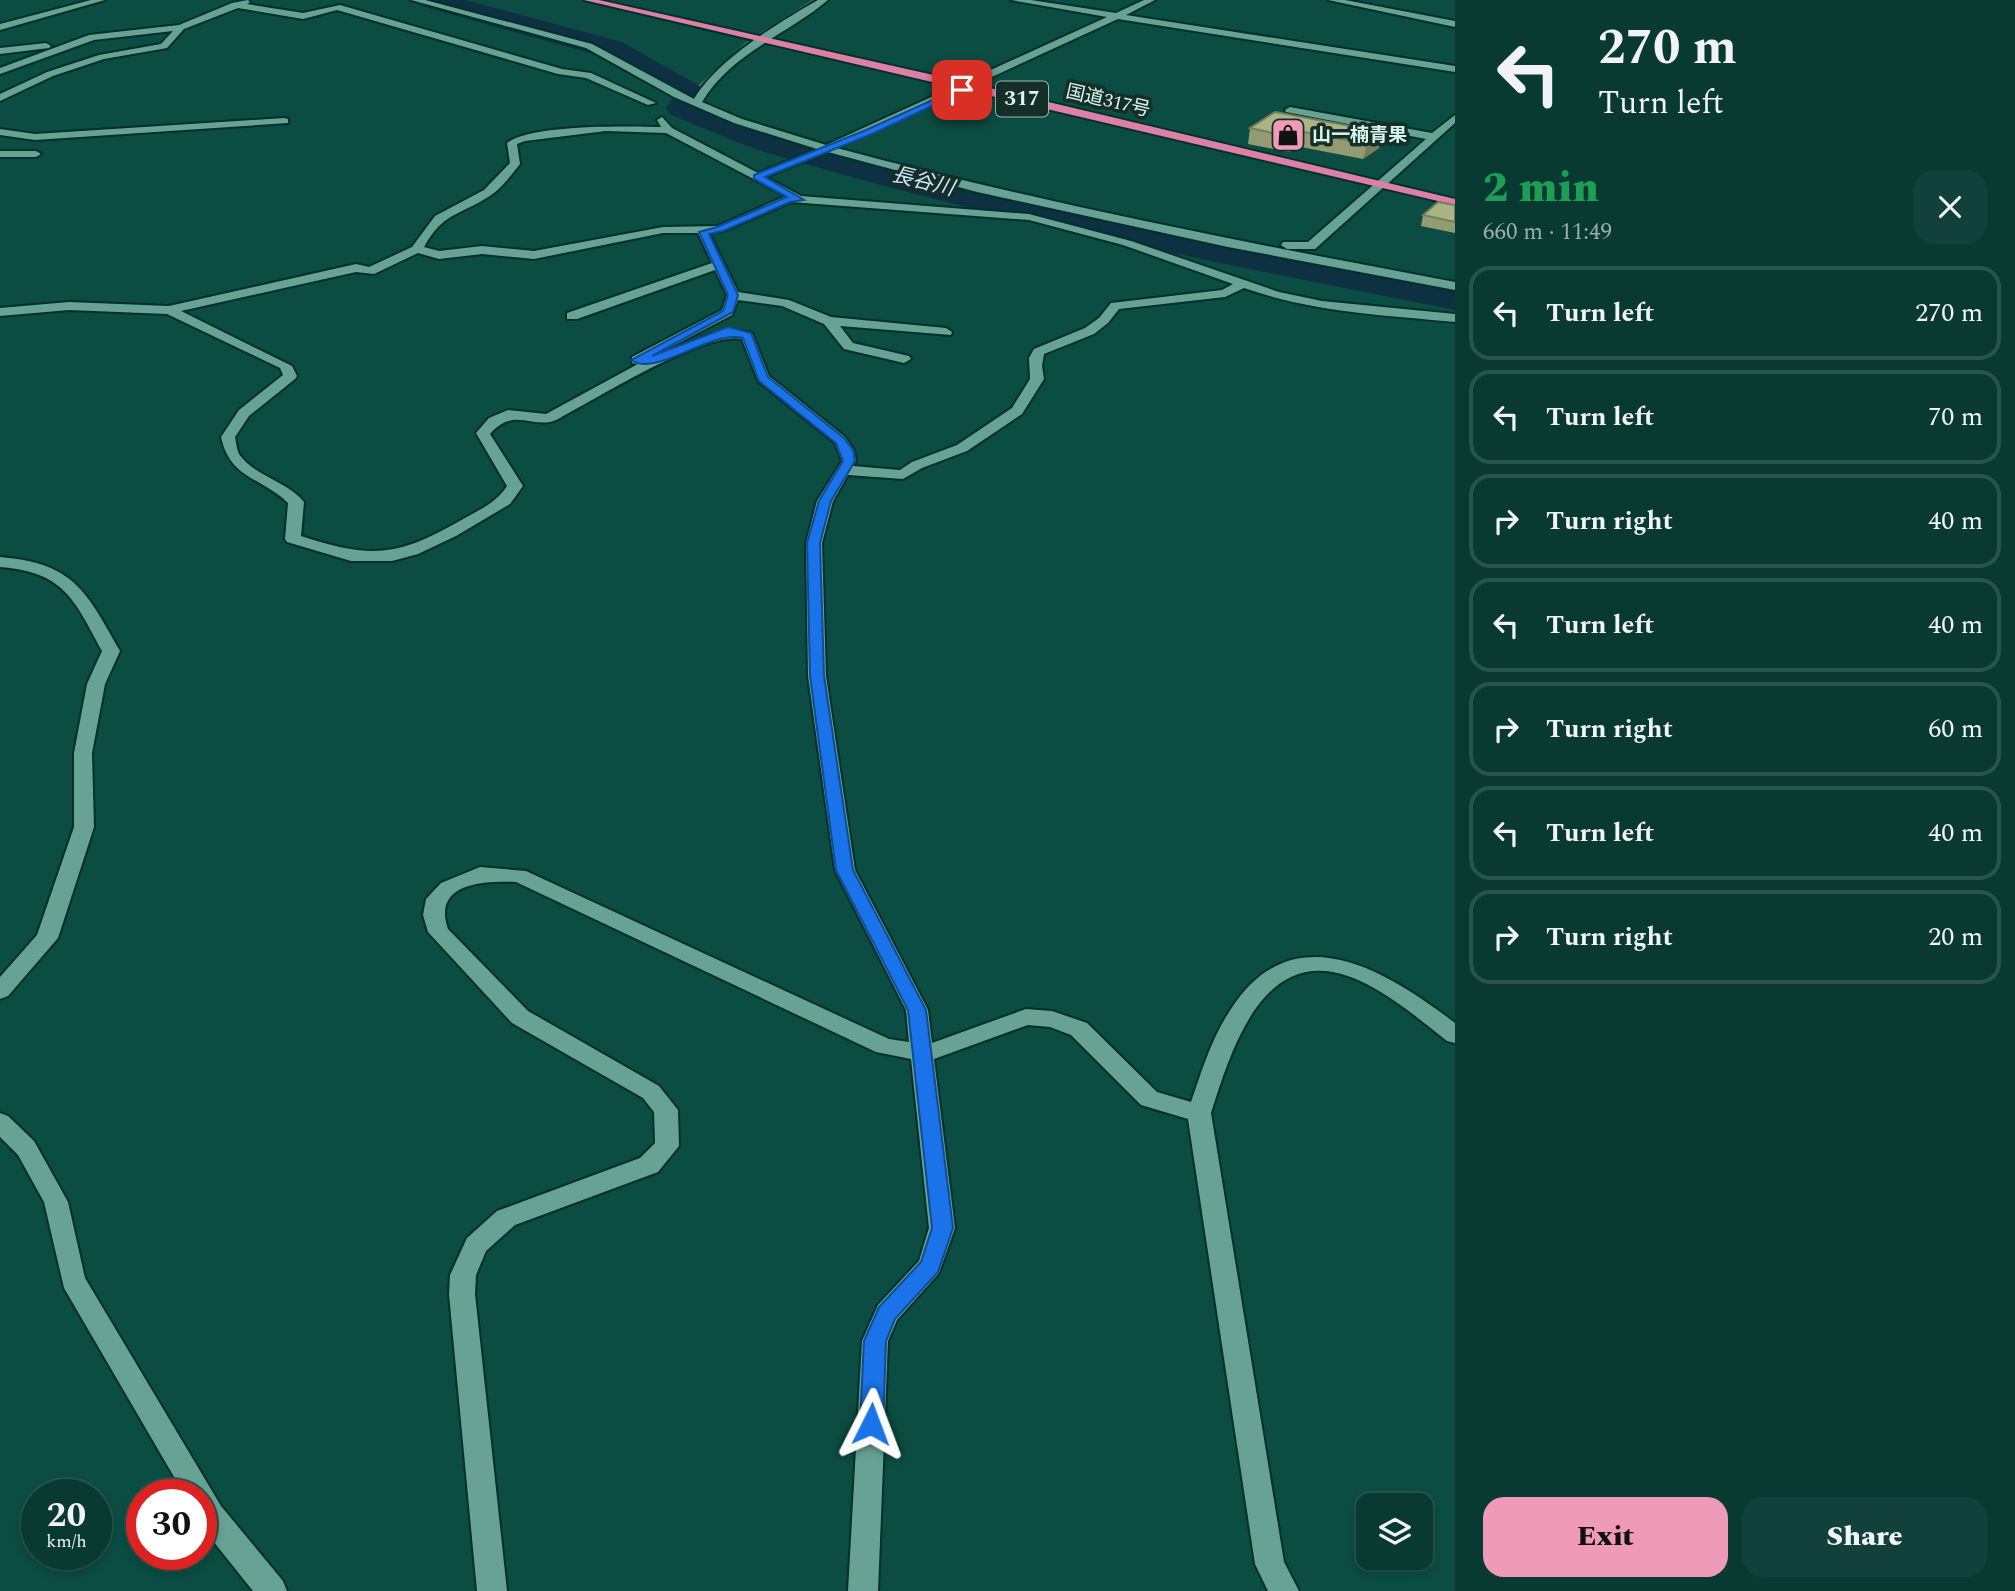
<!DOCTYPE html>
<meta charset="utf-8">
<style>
:root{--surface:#083a32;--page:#11413a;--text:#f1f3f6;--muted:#98adac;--line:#29544d;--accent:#ef9ab7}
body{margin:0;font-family:Spectral,"Noto Sans JP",serif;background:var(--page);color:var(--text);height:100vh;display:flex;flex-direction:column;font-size:26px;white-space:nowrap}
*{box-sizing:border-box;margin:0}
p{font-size:23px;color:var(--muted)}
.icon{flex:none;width:38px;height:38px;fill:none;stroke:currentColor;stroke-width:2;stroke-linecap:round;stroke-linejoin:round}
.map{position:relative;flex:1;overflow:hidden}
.details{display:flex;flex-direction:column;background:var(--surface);width:560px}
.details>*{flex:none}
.banner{background:#083a32;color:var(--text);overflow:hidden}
.tools{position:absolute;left:1356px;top:1493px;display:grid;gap:14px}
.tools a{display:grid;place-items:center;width:77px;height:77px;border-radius:14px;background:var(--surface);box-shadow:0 4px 10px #0003,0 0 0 2px var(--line);font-size:35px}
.speed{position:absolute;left:21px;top:1479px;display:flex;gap:14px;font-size:35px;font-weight:700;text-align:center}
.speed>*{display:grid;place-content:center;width:91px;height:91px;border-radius:50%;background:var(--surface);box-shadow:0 4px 10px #0003,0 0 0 2px var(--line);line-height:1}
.speed small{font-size:18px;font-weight:400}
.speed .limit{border:10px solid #d22;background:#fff;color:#111}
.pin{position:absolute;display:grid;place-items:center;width:60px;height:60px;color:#fff;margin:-30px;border-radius:14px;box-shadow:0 4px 10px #0006}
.me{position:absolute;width:77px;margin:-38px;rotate:3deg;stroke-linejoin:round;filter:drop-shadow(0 0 5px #0008)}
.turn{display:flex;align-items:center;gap:24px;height:147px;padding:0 28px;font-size:32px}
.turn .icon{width:91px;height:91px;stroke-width:2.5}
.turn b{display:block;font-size:49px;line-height:60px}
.round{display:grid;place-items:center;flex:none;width:74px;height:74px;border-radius:21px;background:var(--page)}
.overview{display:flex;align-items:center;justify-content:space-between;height:119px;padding:0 28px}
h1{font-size:42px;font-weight:800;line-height:52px;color:#1e9e55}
.button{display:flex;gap:14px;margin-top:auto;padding:14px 28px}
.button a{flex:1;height:80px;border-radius:21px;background:var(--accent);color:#111;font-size:28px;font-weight:800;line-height:80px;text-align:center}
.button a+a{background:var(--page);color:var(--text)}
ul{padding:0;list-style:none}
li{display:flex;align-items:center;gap:21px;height:94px;margin:0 14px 10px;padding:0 14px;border:4px solid var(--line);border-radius:21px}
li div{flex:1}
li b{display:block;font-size:26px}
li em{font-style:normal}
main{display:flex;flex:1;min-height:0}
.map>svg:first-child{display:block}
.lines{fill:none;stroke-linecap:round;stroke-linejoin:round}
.stream{fill:#4b6b76;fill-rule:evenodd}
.river{fill:#0e3043;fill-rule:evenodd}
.minor-casing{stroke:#003128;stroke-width:4}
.trunk-casing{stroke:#003128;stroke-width:4}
.minor{fill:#67a294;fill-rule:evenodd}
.trunk{fill:#de80a6;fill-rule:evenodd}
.wall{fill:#929b72}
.shaded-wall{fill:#777e5d}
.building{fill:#aab485;stroke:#777e5d;stroke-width:2}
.route{fill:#1a73e8;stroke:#114b97;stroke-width:2}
.labels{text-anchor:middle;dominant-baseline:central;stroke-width:7;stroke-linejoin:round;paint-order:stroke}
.far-street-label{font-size:19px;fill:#d8f6ee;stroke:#152e28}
.far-poi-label{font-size:19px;font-weight:bold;fill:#d8f6ee;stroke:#152e28;text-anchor:start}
.shield{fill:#152e28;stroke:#9ebab3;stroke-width:2}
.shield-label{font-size:21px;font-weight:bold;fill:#d8f6ee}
.far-water-label{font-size:21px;font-style:italic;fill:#cfe6f6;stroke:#152e28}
</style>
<main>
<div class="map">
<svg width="1455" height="1591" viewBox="0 0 1455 1591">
<rect width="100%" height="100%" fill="#0b4d42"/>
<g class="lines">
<path class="stream" d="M812,0H817L750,44L693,96H689V94L746,42Z"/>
<path class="river" d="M418,0H465L622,42L703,88L707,95L702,104L797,140L977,186L1123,220L1455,284V310C1227,264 998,222 775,155C740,145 705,128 671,115L666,108L673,98L600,56L422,6Z"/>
<defs>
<path id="minor" d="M91,0H105L0,30V24Z
M248,0L250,2L247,4L303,13L340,5L562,69L591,73L656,103L648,105L586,78L558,74L337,10L303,19L238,8L184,29L167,48L104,59L53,76L0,101V94L47,72L99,55L161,44L173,31L94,40L0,74V68L89,35L179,25L232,3Z
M411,0H425L592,44L694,99C718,59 778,23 818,0H828C788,34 730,54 702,102L742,119L826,145L1107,17L1011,0H1031L1116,13L1144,0H1155L1126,15L1455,66V72L1118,19L837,148C1041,203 1248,243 1455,282V290L1228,247L977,192L828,152L766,177L801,196L1029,214L1131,241L1279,292L1322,301L1455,314V322C1384,315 1312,312 1244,288L1225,297L1119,309L1108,323L1094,334L1044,354L1042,366L1044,379L1022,414L967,451L922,468L903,479L848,475L833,501L822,543L826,676L855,870L928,1010L932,1043L1026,1009L1052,1011L1087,1023L1157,1092L1191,1102C1202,1070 1212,1037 1231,1009C1293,912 1387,971 1455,1023V1043L1447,1041C1419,1019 1391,995 1358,980C1265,938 1232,1047 1211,1113L1284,1562L1299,1591H1268L1255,1564L1188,1119L1141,1105L1071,1035L1050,1027L1028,1025L934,1059L955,1228L939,1273L897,1320L888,1341L878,1591H848L862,1341L878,1305L919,1261L929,1228L911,1059L876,1052L516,882C483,881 432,883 448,929L528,1011L659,1086L678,1110L679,1146L658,1172L515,1225L486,1251L476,1275L475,1294L507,1591H477L449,1294L450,1275L467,1238L497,1211L640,1158L655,1143L654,1112L643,1098L512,1023L428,932L423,915L426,899L441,883L480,867L526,871L889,1039L909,1042L906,1010L835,870L808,676L806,543L817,501L842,461L835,443L758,381L742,339C705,331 596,399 560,418C534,433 517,404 490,434L523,486L510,504L456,536L418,554L392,561H351L287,542L285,539L288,503C261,477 230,479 221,437L239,410L283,375L280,368L167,314L69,310L0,316V308L69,302L169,306L356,264L369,267L412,247L435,216L484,190L510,163L507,143C530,124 629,126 661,127L657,120L662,117L672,128L758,173L817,149L734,123L674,97L586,48ZM606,131L666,133L786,196L718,226L663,227L534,251L482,246L439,251L424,247C444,210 464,215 494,193C504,185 512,174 520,164L517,144L525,141ZM791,202L1029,220L1123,245L1233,284L1222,290L1111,303L1099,318L1085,328L1034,349L1029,358L1030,379L1012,408L957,445L912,462L900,470L853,466L856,461L854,450L845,437L769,376L752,333C708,323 692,348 654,356L732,315L738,300L782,306L824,324L844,349L904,363L911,359L909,356L853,343L840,326L951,335L952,332L946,328L831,317L789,300L738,292L709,233L724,231ZM663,233H698L712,263L567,313V319H577L715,270L727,295L722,310L632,357V363L638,364L546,414L508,410L489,418L476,433L507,486C497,502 481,509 465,518C399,556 374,560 301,536L304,502C287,481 254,476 239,454C237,450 236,442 235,437L249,416L295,379L297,376L292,366L181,311L356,272L374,274L418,253L439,259L482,254L534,259Z
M1328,0H1345L1455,21V27Z
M46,43L51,46L49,48L0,54V48Z
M1290,107L1432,133L1455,115V123L1315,249H1287L1281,245L1283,242H1308L1426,139L1286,112L1285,110Z
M284,118L288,119V123L35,140L0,135V129L35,134Z
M0,151H36L41,154L36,157H0Z
M0,557C74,563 86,591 120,651L105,684L92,753L94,827L58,938L8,996L0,999V977L37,935L74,827V753L87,684L102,651C74,599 64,572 0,567Z
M0,1113L8,1116L34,1141L68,1202L85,1278L221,1506L283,1581L287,1591H253L201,1526V1494H184L64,1288L44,1202L18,1155L0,1137Z"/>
<path id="trunk" d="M584,0H599L969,83L1455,199V205Z"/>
</defs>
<use href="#minor" class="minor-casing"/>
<use href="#trunk" class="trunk-casing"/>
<use href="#minor" class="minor"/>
<use href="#trunk" class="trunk"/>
</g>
<path class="wall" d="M1275,112L1379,148L1363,159L1301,147L1289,152L1248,144L1250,128Z
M1455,205V233L1421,226L1423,215Z"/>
<path class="shaded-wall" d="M1304,132L1301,147L1289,152L1292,137Z
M1383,132L1379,148L1363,159L1367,144Z"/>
<path class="building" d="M1275,112L1383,132L1367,144L1304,132L1292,137L1250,128Z
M1438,202L1455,205V222L1423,215Z"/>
<path class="route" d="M959,88L966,90L872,134L765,177L804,200L790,202L723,231L709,234L738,295L733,312L652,356L728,327L751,333L768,377L844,438L853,450L855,461L831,501L820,543L824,676L853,870L926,1010L953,1228L938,1272L895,1319L886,1341L883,1424L879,1432L871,1435L863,1432L860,1424L864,1341L879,1307L921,1262L932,1228L908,1010L836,870L810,676L807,543L819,501L843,461L836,443L759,381L743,338C710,329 657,378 631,360L723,311L728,295L699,232L717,227L787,197L754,179V175L866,130Z"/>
<defs>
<symbol id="shop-square" viewBox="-11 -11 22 22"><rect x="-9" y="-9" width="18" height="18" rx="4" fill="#ef9ab7" stroke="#152e28"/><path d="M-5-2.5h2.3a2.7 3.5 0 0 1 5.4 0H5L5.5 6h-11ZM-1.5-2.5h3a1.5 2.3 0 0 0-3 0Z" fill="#111"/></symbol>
</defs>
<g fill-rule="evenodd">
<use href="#shop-square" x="1269" y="116" width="38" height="38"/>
</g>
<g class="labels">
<g class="far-street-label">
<text transform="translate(1108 101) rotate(13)">国道317号</text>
</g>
<g class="far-poi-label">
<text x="1312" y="135">山一楠青果</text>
</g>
<rect class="shield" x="996" y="81.5" width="52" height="35" rx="5"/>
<g class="shield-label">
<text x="1022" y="99">317</text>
</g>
<g class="far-water-label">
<text transform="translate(923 182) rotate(14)">長谷川</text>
</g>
</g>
</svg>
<div class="tools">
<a><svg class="icon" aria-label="layers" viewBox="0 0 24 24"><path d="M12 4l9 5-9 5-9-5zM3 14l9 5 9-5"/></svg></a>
</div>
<div class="speed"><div>20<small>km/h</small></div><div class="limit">30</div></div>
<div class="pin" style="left:962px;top:90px;background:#d93025"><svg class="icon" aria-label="arrive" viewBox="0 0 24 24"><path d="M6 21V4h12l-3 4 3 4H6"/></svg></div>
<svg class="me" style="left:871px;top:1424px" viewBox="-20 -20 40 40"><path d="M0-17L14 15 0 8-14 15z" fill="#1a73e8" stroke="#fff" stroke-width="4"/></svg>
</div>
<section class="details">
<div class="banner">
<div class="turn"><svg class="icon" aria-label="left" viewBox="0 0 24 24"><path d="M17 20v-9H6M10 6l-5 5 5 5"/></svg><div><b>270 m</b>Turn left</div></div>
</div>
<div class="overview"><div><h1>2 min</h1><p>660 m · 11:49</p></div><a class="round"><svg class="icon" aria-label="close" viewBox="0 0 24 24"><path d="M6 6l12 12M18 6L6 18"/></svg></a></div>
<ul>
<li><svg class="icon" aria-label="left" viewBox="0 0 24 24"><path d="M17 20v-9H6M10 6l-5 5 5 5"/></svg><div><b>Turn left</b></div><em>270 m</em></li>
<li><svg class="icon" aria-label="left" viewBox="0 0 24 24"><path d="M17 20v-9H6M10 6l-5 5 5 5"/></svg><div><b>Turn left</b></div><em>70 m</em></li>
<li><svg class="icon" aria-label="right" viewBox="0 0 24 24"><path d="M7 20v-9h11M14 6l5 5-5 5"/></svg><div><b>Turn right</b></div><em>40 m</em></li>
<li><svg class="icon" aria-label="left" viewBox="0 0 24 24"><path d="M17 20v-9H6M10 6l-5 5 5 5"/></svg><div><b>Turn left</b></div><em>40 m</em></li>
<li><svg class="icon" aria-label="right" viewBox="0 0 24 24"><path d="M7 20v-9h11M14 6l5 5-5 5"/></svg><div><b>Turn right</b></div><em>60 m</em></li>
<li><svg class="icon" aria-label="left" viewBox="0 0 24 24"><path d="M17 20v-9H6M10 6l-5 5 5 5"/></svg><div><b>Turn left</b></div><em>40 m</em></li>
<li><svg class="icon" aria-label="right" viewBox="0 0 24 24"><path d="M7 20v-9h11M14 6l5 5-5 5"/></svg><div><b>Turn right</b></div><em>20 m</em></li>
</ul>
<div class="button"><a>Exit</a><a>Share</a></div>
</section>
</main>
